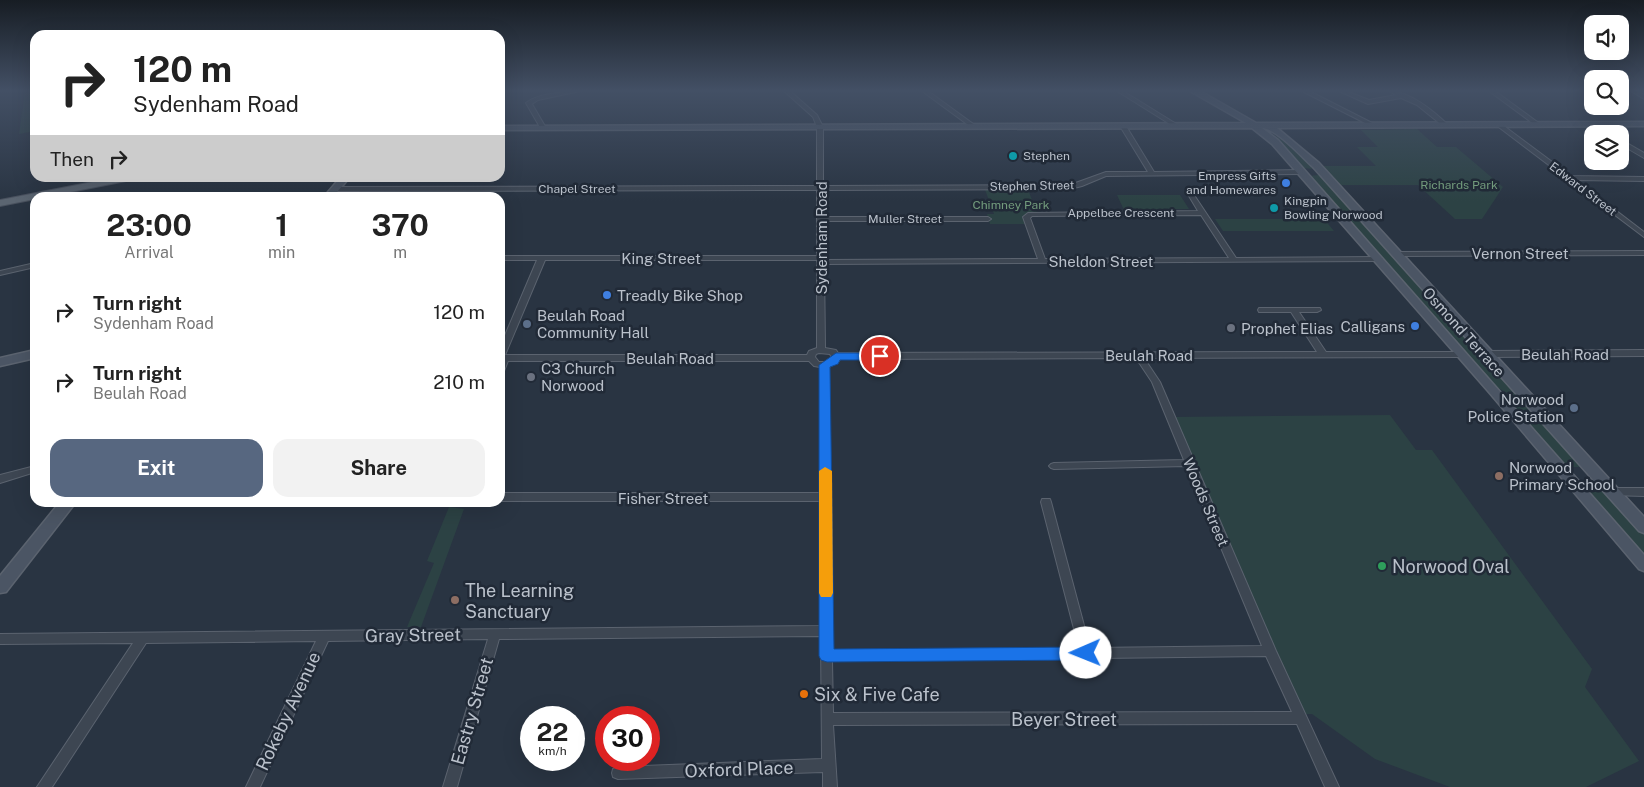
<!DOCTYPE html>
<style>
:root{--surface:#fff;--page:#f2f2f2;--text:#222;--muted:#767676;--accent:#576780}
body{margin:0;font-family:"Public Sans",sans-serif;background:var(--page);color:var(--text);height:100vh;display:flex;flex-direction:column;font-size:19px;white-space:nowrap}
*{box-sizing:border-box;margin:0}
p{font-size:16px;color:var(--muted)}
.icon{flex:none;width:28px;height:28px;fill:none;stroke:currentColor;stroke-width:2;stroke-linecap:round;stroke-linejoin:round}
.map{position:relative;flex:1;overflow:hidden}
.sheet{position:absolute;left:30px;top:192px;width:475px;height:315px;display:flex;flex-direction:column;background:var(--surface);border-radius:15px;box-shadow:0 5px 20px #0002}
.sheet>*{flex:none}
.top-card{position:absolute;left:30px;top:30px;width:475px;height:152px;border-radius:15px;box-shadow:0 5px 20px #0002;background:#fff;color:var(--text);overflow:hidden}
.controls{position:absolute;left:1584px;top:15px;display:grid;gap:10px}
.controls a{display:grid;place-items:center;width:45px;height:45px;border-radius:10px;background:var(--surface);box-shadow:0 5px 20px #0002;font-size:25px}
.speed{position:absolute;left:520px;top:706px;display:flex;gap:10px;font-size:25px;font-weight:700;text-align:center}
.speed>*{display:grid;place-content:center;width:65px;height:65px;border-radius:50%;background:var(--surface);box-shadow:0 5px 20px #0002;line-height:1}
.speed small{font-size:12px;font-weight:400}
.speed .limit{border:8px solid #d22;background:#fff;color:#111}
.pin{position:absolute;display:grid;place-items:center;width:42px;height:42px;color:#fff;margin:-21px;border:2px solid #fff;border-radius:50%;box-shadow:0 1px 5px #0007}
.me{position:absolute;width:55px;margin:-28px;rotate:269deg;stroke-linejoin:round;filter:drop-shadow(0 0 4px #0008)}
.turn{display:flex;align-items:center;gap:18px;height:105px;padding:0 20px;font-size:22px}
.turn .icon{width:65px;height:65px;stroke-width:2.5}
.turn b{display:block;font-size:35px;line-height:42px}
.then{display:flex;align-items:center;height:48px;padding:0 20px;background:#0003;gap:10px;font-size:19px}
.eta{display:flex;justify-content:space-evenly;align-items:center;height:85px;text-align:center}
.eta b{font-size:30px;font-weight:700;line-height:35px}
.button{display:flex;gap:10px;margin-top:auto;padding:10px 20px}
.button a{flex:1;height:58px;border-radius:15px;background:var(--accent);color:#fff;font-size:20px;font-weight:700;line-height:58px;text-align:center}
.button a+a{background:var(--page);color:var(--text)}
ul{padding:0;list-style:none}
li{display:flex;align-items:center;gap:15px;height:70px;padding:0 20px}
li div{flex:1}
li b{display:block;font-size:19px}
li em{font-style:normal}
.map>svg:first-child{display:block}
.green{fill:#2c4244}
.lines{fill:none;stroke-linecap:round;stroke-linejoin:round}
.street-casing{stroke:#5b636f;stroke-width:2}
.secondary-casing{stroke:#5b636f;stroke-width:3}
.primary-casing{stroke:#49515e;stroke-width:2}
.street{fill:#3d4652;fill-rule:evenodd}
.secondary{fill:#4b5564;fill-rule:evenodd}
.primary{fill:#5b6571;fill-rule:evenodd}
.route{fill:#1a73e8;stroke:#114b97}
.slow{fill:#f59e0b}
.culture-dot{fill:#0f9aa8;stroke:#212a37;stroke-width:2}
.shop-dot{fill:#3f7fe0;stroke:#212a37;stroke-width:2}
.service-dot{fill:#5c6f8a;stroke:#212a37;stroke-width:2}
.worship-dot{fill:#6b7280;stroke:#212a37;stroke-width:2}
.education-dot{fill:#8d6e63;stroke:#212a37;stroke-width:2}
.leisure-dot{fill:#2e9e5b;stroke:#212a37;stroke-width:2}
.food-dot{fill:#e8710a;stroke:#212a37;stroke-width:2}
.labels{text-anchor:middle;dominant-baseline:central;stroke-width:5;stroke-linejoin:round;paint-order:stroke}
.far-poi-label{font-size:12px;fill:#bac1cb;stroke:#212a37;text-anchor:start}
.far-park-label{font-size:12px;fill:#729b7c;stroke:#212a37}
.far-street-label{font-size:12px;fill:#bac1cb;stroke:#212a37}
.street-label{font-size:15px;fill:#bac1cb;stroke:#212a37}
.poi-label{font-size:15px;fill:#bac1cb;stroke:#212a37;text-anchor:start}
.near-poi-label{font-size:18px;fill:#bac1cb;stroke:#212a37;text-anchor:start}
.near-street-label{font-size:18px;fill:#bac1cb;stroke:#212a37}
</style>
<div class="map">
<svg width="1644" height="787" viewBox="0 0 1644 787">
<rect width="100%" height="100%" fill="#293442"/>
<path class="green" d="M25,91H35V131L19,134Z
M1417,129L1437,147H1456L1503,187L1482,219H1455L1418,185H1334L1317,166H1376L1357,147H1378L1361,130Z
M1271,133L1290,145L1314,169L1303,168Z
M1318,175L1321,176L1523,401L1494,386L1309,176Z
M984,187H1027L1037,213L1030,214L1029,224H990L987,214H994Z
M1117,195H1180L1189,209L1124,210Z
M1215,219H1324L1334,231H1223Z
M1501,394L1531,409L1584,467H1565Z
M1390,415L1416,450H1432L1592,669L1585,687L1639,761L1586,787H1450L1375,759L1312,714H1304L1173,417Z
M1578,482H1598L1644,533V557Z
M449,507L464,509L421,627H407L434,563L427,561Z"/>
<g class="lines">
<defs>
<path id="street" d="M568,91H580L538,100L532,104L546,128L541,129L526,103C537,94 554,94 568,91Z
M784,91H790L817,115L823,127V186L1070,185L1106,172H1148L1120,126L1123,124L1126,126L1154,172L1301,170L1304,172L1301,174L1106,176L1082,186L1070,189L824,190V217H988L991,219L988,221H824V256L826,258L824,260L1038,259L1023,217L1028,213L1198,211L1189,196L1192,194L1194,195L1236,258L1379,257L1383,259L1379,261L824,264L825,348L836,350L838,353L1317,352L1291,312H1259L1258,310L1259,308H1320L1321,310L1317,312H1299L1326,352H1464L1465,354L1461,357L1144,358L1160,382L1276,651L1339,787H1325L1297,724L833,725L837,787H823V772L618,779L613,777L612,773L613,769L618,767L822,759L821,636L499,639L457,787H443L488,639L328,641L260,787H246L316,641L146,643L52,787H37L133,643L0,644V634L821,626L820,501H500V493H820V367L814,366L809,361H508L504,371L500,374V347L537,260H500V256H817V190L334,191L331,189L334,187L817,186V127L813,117ZM1201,215L1229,258L1045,259L1030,218L1032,216ZM545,260H817V348L809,351L807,355H505ZM819,353L830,354L832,358L826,362H819L815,357L816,354ZM1136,358L1152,382L1184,460L1054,463L1051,464L1049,466L1051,468L1054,469L1187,466L1262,646L1090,648L1051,502L1050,499H1042L1041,502L1079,648L832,651L828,368L839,361L840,359ZM1266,656L1292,712L833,713L832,661Z
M922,91H928L976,126L971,127Z
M1117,91H1123L1178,125L1173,126Z
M1302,91H1309L1376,125L1371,126Z
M1339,91H1346L1369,100L1396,95L1389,91C1409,91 1434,111 1448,125L1443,126L1417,105L1401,98L1368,104Z
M1489,91H1495L1540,124L1535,125Z
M1631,91H1638L1644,95V99Z
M1496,123H1500L1571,176L1644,177V181L1576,180L1644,232V237L1496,125Z
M1593,123H1597L1612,134H1605L1593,125Z
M1620,139L1644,153V158L1620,144Z
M1644,251V255L1396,256L1392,254L1396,252Z
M35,263V267L0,275V271Z
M1644,350V356L1486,357L1482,354L1486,351Z
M35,466V472L0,483V475Z
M1612,488H1644V496L1609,495L1607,492L1609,489Z"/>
<path id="secondary" d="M1190,91H1200L1256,123L1644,122V126L1277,128L1319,163L1644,517V533L1639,531L1313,167C1302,157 1277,129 1262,128L1278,140L1644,555V571L1639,569L1488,391L1272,144L1252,128L500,130V126L1246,123Z
M340,178H349L332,198H323Z
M35,350V358L0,366V358Z
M60,502H76L6,592L0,593V576Z"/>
<path id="primary" d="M113,178H131L126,181L0,206V200Z"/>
</defs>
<use href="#street" class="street-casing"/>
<use href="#secondary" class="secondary-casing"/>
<use href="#primary" class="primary-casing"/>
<use href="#street" class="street"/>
<use href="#secondary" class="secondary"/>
<use href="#primary" class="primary"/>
</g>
<linearGradient id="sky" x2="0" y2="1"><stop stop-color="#171d24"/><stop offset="0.45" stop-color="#435065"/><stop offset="1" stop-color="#435065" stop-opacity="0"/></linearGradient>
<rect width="1644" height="201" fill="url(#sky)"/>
<path class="route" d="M836,353H880L885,356L880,360H840L838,364L830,367L834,649L1086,647L1091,649L1093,653L1091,658L1086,660L827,662L821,660L819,656V365Z"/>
<path class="slow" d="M825,467L832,471L833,593L831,597H821L819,593V471Z"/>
<g class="culture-dot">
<circle cx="1013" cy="156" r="5"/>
<circle cx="1274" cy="208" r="5"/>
</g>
<g class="shop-dot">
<circle cx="1286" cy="183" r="5"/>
<circle cx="607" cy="295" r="5"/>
<circle cx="1415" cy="326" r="5"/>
</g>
<g class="service-dot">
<circle cx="527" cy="324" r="5"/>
<circle cx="1574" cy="408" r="5"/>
</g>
<g class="worship-dot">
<circle cx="1231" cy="328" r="5"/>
<circle cx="531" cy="377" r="5"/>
</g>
<g class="education-dot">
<circle cx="1499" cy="476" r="5"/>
<circle cx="455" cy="600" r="5"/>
</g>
<circle class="leisure-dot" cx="1382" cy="566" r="5"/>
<circle class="food-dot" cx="804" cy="694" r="5"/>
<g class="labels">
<g class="far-poi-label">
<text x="1023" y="156">Stephen</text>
<text x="1276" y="176" text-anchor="end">Empress Gifts<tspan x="1276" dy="14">and Homewares</tspan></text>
<text x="1284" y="201">Kingpin<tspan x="1284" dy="14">Bowling Norwood</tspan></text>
</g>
<g class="far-park-label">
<text x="1459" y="185">Richards Park</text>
<text x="1011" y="205">Chimney Park</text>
</g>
<g class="far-street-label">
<text transform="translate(1032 186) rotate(-1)">Stephen Street</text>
<text x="577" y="189">Chapel Street</text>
<text transform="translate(1583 189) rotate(37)">Edward Street</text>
<text x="1121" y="213">Appelbee Crescent</text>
<text x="905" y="219">Muller Street</text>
</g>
<g class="street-label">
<text transform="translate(821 238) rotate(-90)">Sydenham Road</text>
<text x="1520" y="253">Vernon Street</text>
<text x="661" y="258">King Street</text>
<text x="1101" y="261">Sheldon Street</text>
<text transform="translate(1464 332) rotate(48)">Osmond Terrace</text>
<text x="1565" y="354">Beulah Road</text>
<text x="1149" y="355">Beulah Road</text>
<text x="670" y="358">Beulah Road</text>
<text x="663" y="498">Fisher Street</text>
<text transform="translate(1206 502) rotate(67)">Woods Street</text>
</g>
<g class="poi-label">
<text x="617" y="295">Treadly Bike Shop</text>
<text x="537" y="315">Beulah Road<tspan x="537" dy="17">Community Hall</tspan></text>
<text x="1405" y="326" text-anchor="end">Calligans</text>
<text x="1241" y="328">Prophet Elias</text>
<text x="541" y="368">C3 Church<tspan x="541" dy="17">Norwood</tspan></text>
<text x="1564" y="399" text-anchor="end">Norwood<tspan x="1564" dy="17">Police Station</tspan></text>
<text x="1509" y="467">Norwood<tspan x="1509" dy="17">Primary School</tspan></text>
</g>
<g class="near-poi-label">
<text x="1392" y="566">Norwood Oval</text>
<text x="465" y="590">The Learning<tspan x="465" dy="21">Sanctuary</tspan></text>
<text x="814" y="694">Six &amp; Five Cafe</text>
</g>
<g class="near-street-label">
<text transform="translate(413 635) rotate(-1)">Gray Street</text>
<text transform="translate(288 711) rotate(-65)">Rokeby Avenue</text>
<text transform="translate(472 711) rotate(-74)">Eastry Street</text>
<text x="1064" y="719">Beyer Street</text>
<text transform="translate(739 769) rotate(-2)">Oxford Place</text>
</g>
</g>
</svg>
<div class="controls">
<a><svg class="icon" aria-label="sound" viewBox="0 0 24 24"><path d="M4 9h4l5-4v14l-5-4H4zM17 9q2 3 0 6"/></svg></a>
<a><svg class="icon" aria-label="search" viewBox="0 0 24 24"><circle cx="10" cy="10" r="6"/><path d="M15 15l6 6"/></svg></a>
<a><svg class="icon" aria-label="layers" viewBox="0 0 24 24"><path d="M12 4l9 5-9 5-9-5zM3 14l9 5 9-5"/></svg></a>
</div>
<div class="speed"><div>22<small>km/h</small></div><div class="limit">30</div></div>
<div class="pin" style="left:880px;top:356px;background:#d93025"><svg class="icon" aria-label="arrive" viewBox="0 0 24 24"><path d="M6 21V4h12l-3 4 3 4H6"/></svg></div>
<svg class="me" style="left:1086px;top:653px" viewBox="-20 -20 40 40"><circle r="19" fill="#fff"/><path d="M0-13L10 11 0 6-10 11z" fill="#1a73e8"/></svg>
<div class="top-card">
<div class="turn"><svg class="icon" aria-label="right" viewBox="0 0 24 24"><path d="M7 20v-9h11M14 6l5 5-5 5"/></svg><div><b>120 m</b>Sydenham Road</div></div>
<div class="then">Then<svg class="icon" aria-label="right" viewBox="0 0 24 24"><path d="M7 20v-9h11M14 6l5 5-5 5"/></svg></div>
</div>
<section class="sheet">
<div class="eta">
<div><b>23:00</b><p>Arrival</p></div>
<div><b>1</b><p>min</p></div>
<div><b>370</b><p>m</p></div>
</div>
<ul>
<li><svg class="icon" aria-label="right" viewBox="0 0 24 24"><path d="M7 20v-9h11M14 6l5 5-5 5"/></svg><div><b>Turn right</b><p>Sydenham Road</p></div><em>120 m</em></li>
<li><svg class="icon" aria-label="right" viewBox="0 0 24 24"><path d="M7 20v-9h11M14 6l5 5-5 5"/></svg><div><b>Turn right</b><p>Beulah Road</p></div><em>210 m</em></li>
</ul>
<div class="button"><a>Exit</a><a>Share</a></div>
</section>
</div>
